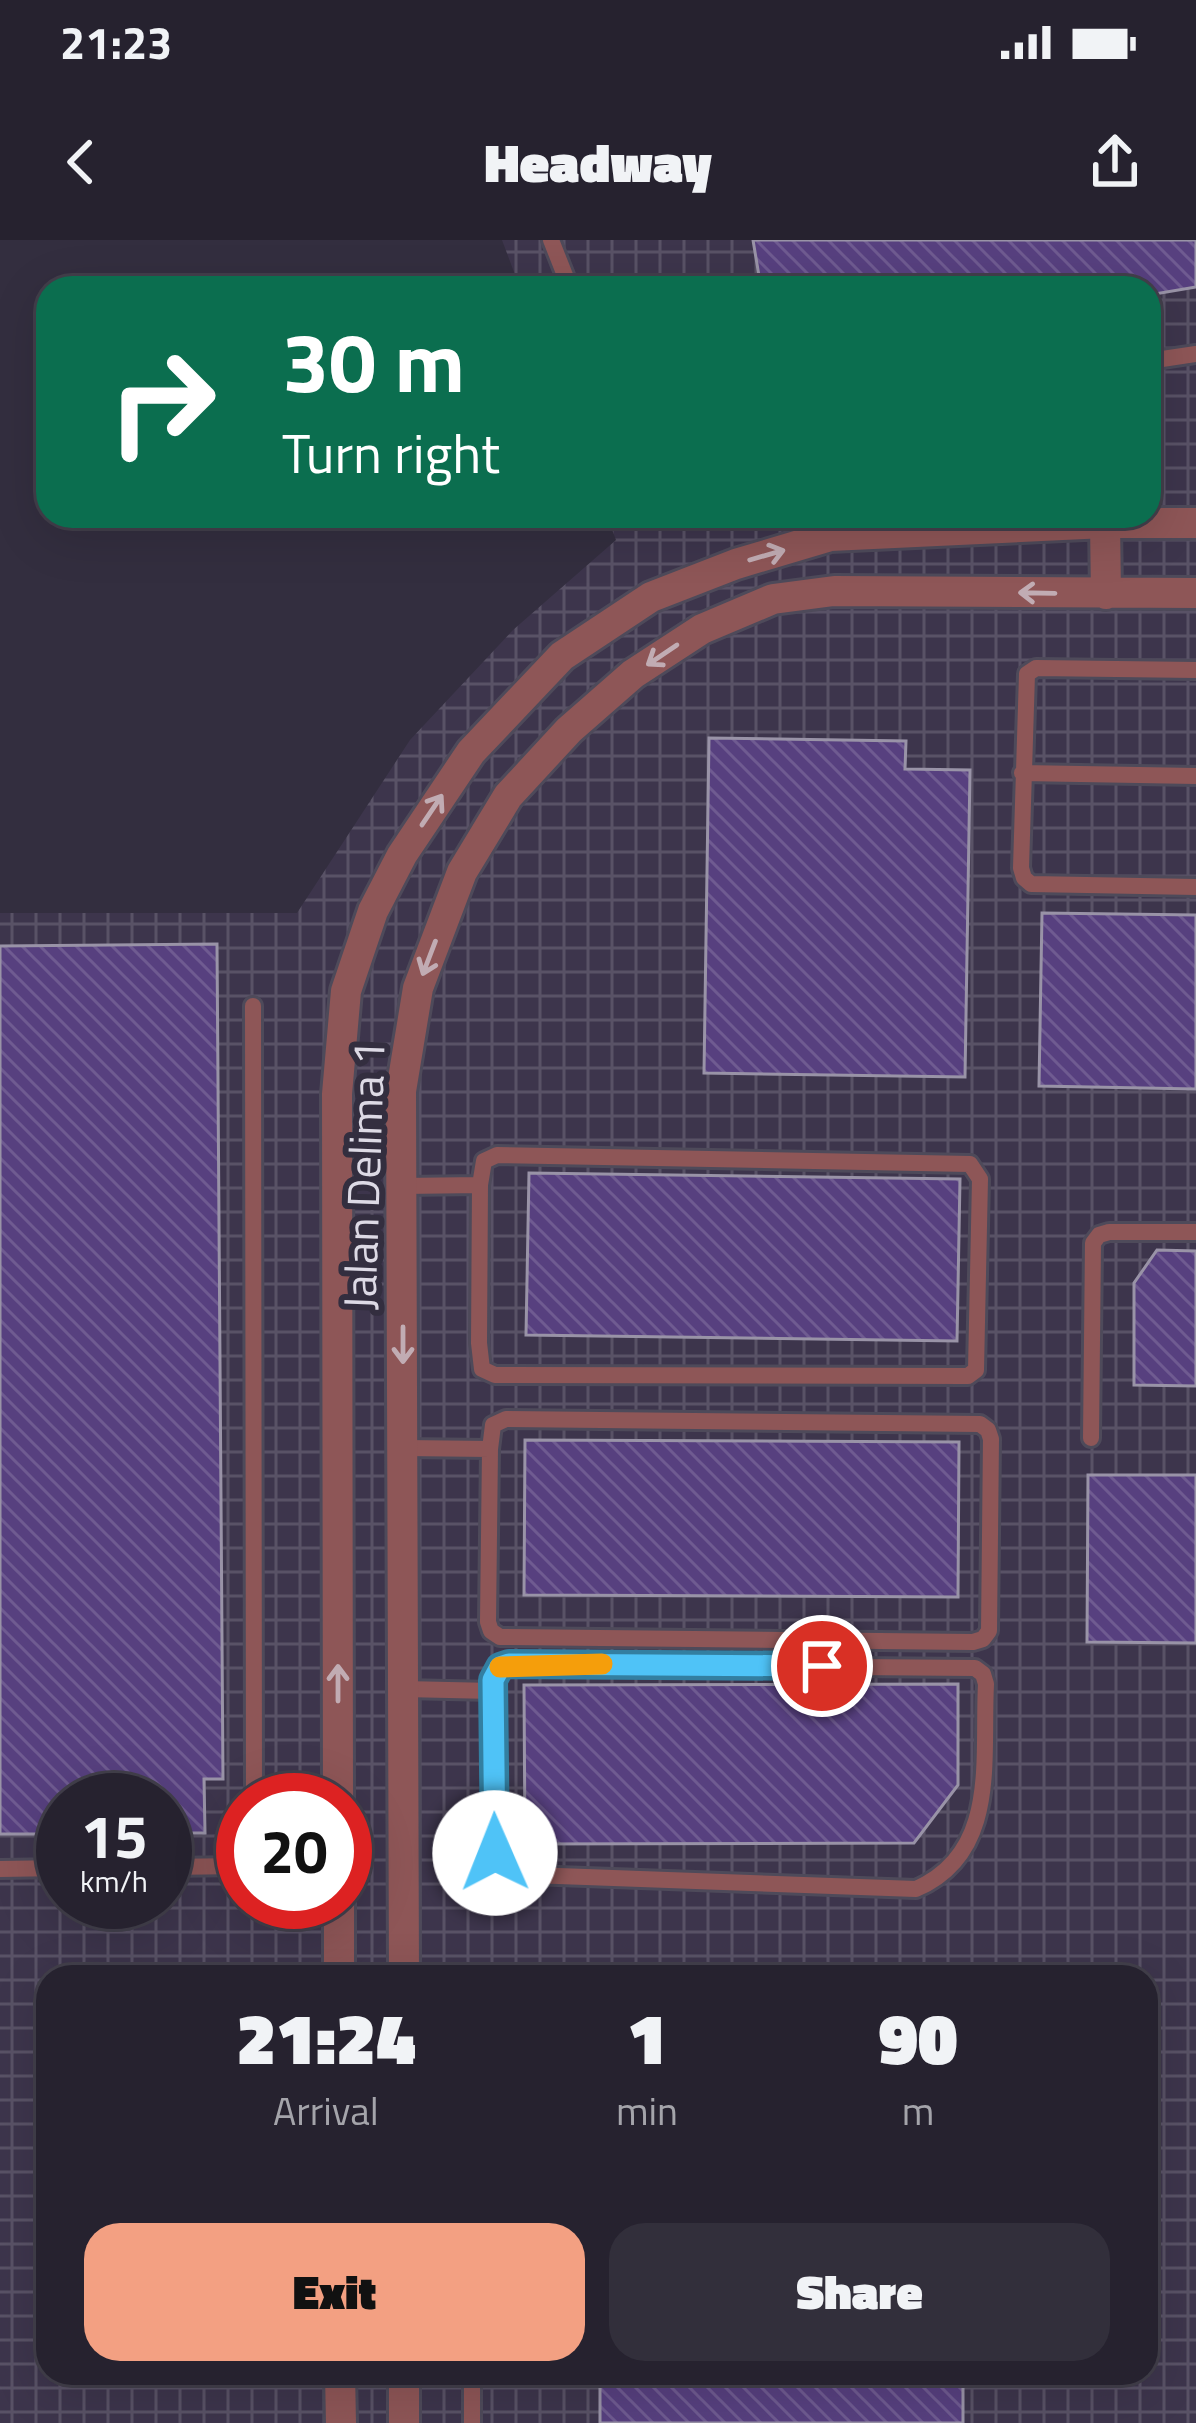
<!DOCTYPE html>
<style>
:root{--surface:#26222f;--page:#322f3b;--text:#f1f3f6;--muted:#a4a4aa;--line:#423f4b;--accent:#f3a082}
body{margin:0;font-family:"Titillium Web",sans-serif;background:var(--page);color:var(--text);height:100vh;display:flex;flex-direction:column;font-size:45px;white-space:nowrap}
*{box-sizing:border-box;margin:0}
p{font-size:39px;color:var(--muted)}
.icon{flex:none;width:66px;height:66px;fill:none;stroke:currentColor;stroke-width:2;stroke-linecap:round;stroke-linejoin:round}
.map{position:relative;flex:1;overflow:hidden}
.sheet{position:absolute;left:36px;top:1725px;width:1122px;height:420px;display:flex;flex-direction:column;background:var(--surface);border-radius:36px;box-shadow:0 12px 48px #0002,0 0 0 3px var(--line)}
.sheet>*{flex:none}
.banner{position:absolute;left:36px;top:36px;width:1125px;height:252px;border-radius:36px;box-shadow:0 12px 48px #0002,0 0 0 3px var(--line);background:#0b6e4f;color:#fff;overflow:hidden}
.speed{position:absolute;left:36px;top:1533px;display:flex;gap:24px;font-size:60px;font-weight:700;text-align:center}
.speed>*{display:grid;place-content:center;width:156px;height:156px;border-radius:50%;background:var(--surface);box-shadow:0 12px 48px #0002,0 0 0 3px var(--line);line-height:1}
.speed small{font-size:30px;font-weight:400}
.speed .limit{border:18px solid #d22;background:#fff;color:#111}
.pin{position:absolute;display:grid;place-items:center;width:102px;height:102px;color:#fff;margin:-51px;border:6px solid #fff;border-radius:50%;box-shadow:0 3px 12px #0007}
.me{position:absolute;width:132px;margin:-66px;rotate:359deg;stroke-linejoin:round;filter:drop-shadow(0 0 9px #0008)}
.turn{display:flex;align-items:center;gap:42px;height:252px;padding:0 48px;font-size:54px}
.turn .icon{width:156px;height:156px;stroke-width:2.5}
.turn b{display:block;font-size:84px;line-height:102px}
.eta{display:flex;justify-content:space-evenly;align-items:center;height:204px;text-align:center}
.eta b{font-size:72px;font-weight:800;line-height:84px}
.action{display:flex;gap:24px;margin-top:auto;padding:24px 48px}
.action a{flex:1;height:138px;border-radius:36px;background:var(--accent);color:#111;font-size:48px;font-weight:800;line-height:138px;text-align:center}
.action a+a{background:var(--page);color:var(--text)}
.status{display:flex;justify-content:space-between;align-items:center;height:84px;padding:0 60px;background:var(--surface);direction:ltr}
.status svg{height:33px;fill:currentColor}
header{display:flex;justify-content:space-between;align-items:center;height:156px;padding:0 48px;background:var(--surface);font-size:54px;font-weight:800}
.map>svg:first-child{display:block}
.industrial{fill:url(#industrial-grid);fill-rule:evenodd}
.building{fill:url(#building-back-hatch);stroke:#9993a7;stroke-width:3}
.lines{fill:none;stroke-linecap:round;stroke-linejoin:round}
.service-casing{stroke:#4e4a5a;stroke-width:22}
.tertiary-casing{stroke:#4e4a5a;stroke-width:36}
.service{stroke:#8e5657;stroke-width:16}
.tertiary{stroke:#8e5657;stroke-width:30}
.oneway{stroke:#c1acb3}
.route-casing{stroke:#337fa1;stroke-width:30}
.route{stroke:#4fc3f7;stroke-width:21}
.slow{stroke:#f59e0b;stroke-width:21}
.labels{text-anchor:middle;dominant-baseline:central;stroke-width:12;stroke-linejoin:round;paint-order:stroke}
.street-label{font-size:45px;fill:#dddae5;stroke:#332e3f}
</style>
<div class="status"><b>21:23</b><svg viewBox="0 0 49 12"><path d="M0 12V9h3v3zM5 12V6h3v6zM10 12V3h3v9zM15 12V0h3v12zM26 1h20v11H26zM47 4h2v5h-2z"/></svg></div>
<header><svg class="icon" aria-label="back" viewBox="0 0 24 24"><path d="M15 5l-7 7 7 7"/></svg>Headway<svg class="icon" aria-label="share" viewBox="0 0 24 24"><path d="M12 15V3M7 8l5-5 5 5M5 13v7h14v-7"/></svg></header>
<div class="map">
<svg width="1196" height="2183" viewBox="0 0 1196 2183">
<defs>
<pattern id="industrial-grid" width="8" height="8" patternUnits="userSpaceOnUse" patternTransform="scale(3)"><rect width="8" height="8" fill="#3d354c"/><path d="M0 4h8M4 0v8" fill="none" stroke="#595266"/></pattern>
<pattern id="building-back-hatch" width="6" height="6" patternUnits="userSpaceOnUse" patternTransform="scale(3)"><rect width="6" height="6" fill="#57407f"/><path d="M-1 5l2 2M0 0l6 6M5-1l2 2" fill="none" stroke="#6f5b91"/></pattern>
</defs>
<rect width="100%" height="100%" fill="#332e3f"/>
<path class="industrial" d="M502,0H1196V2183H0V673H297L410,500L513,390L616,300L607,276H1149V48H520ZM63,1560H165V1662H63ZM243,1560H345V1662H243ZM48,1737H1146V2133H48Z"/>
<path class="building" d="M753,0H1196V47L1149,55V48H761Z
M709,498L906,501L905,529L970,530L965,837L704,833Z
M1042,673L1196,675V849L1039,846Z
M217,704L223,1539H204L205,1593H165V1560H63V1594H0V706Z
M529,933L960,939L957,1101L526,1095Z
M1157,1010L1196,1011V1146L1134,1145V1043Z
M525,1200L959,1202L958,1357L524,1355Z
M1088,1235H1196V1403L1087,1402Z
M958,1444V1545L914,1603L525,1604L524,1445Z
M600,2133H963V2183H600Z"/>
<g class="lines">
<defs>
<path id="service" d="M551,0L570,48
M1149,121L1196,114
M1196,430L1036,428L1027,434L1021,628L1024,638L1031,644L1196,647
M1022,533L1196,536
M253,766L254,1560
M402,946L480,945L479,1103L482,1129L495,1135L968,1136L976,1130L980,939L970,924L497,915L484,921L480,945
M1091,1198L1093,1003L1099,995L1109,992H1196
M404,1208L490,1209L488,1382L491,1391L500,1397L973,1402L983,1399L989,1391L991,1199L988,1190L980,1184L506,1179L493,1185L490,1209
M404,1449L493,1451L495,1613L506,1627L531,1635L916,1649C999,1613 982,1520 986,1444L983,1434L975,1428L509,1424L500,1427L493,1451
M165,1627L243,1626
M0,1629L63,1628
M472,2133V2183"/>
<path id="tertiary" d="M1105,283L1106,354
M338,1560L337,854L346,751L373,671L402,615L471,512L562,416L651,357L736,324L830,296L1105,283H1196
M339,1662V1737
M404,1737L401,851L418,748L462,632L508,556L569,490L633,434L702,389L773,359L834,351L1196,353
M340,2133L341,2183
M404,2133V2183"/>
</defs>
<use href="#service" class="service-casing"/>
<use href="#tertiary" class="tertiary-casing"/>
<use href="#service" class="service"/>
<use href="#tertiary" class="tertiary"/>
</g>
<defs><path id="oneway-shaft" d="M-6 0H5M1.5-3L5.5 0L1.5 3" fill="none" stroke-width="1.6" stroke-linecap="round" stroke-linejoin="round" transform="scale(3)"/></defs>
<g class="oneway">
<use href="#oneway-shaft" transform="translate(767 315) rotate(-16)"/>
<use href="#oneway-shaft" transform="translate(1037 353) rotate(-179)"/>
<use href="#oneway-shaft" transform="translate(662 415) rotate(146)"/>
<use href="#oneway-shaft" transform="translate(432 570) rotate(-56)"/>
<use href="#oneway-shaft" transform="translate(429 718) rotate(111)"/>
<use href="#oneway-shaft" transform="translate(403 1105) rotate(90)"/>
<use href="#oneway-shaft" transform="translate(338 1443) rotate(-90)"/>
</g>
<g class="lines">
<defs>
<path id="route" d="M495,1613L493,1440L500,1427L509,1424L822,1426"/>
</defs>
<use href="#route" class="route-casing"/>
<use href="#route" class="route"/>
<path class="slow" d="M500,1427L602,1424"/>
</g>
<g class="labels">
<g class="street-label">
<text transform="translate(363 935) rotate(-88)">Jalan Delima 1</text>
</g>
</g>
</svg>
<div class="speed"><div>15<small>km/h</small></div><div class="limit">20</div></div>
<div class="pin" style="left:822px;top:1426px;background:#d93025"><svg class="icon" aria-label="arrive" viewBox="0 0 24 24"><path d="M6 21V4h12l-3 4 3 4H6"/></svg></div>
<svg class="me" style="left:495px;top:1613px" viewBox="-20 -20 40 40"><circle r="19" fill="#fff"/><path d="M0-13L10 11 0 6-10 11z" fill="#4fc3f7"/></svg>
<div class="banner">
<div class="turn"><svg class="icon" aria-label="right" viewBox="0 0 24 24"><path d="M7 20v-9h11M14 6l5 5-5 5"/></svg><div><b>30 m</b>Turn right</div></div>
</div>
<section class="sheet">
<div class="eta">
<div><b>21:24</b><p>Arrival</p></div>
<div><b>1</b><p>min</p></div>
<div><b>90</b><p>m</p></div>
</div>
<div class="action"><a>Exit</a><a>Share</a></div>
</section>
</div>
